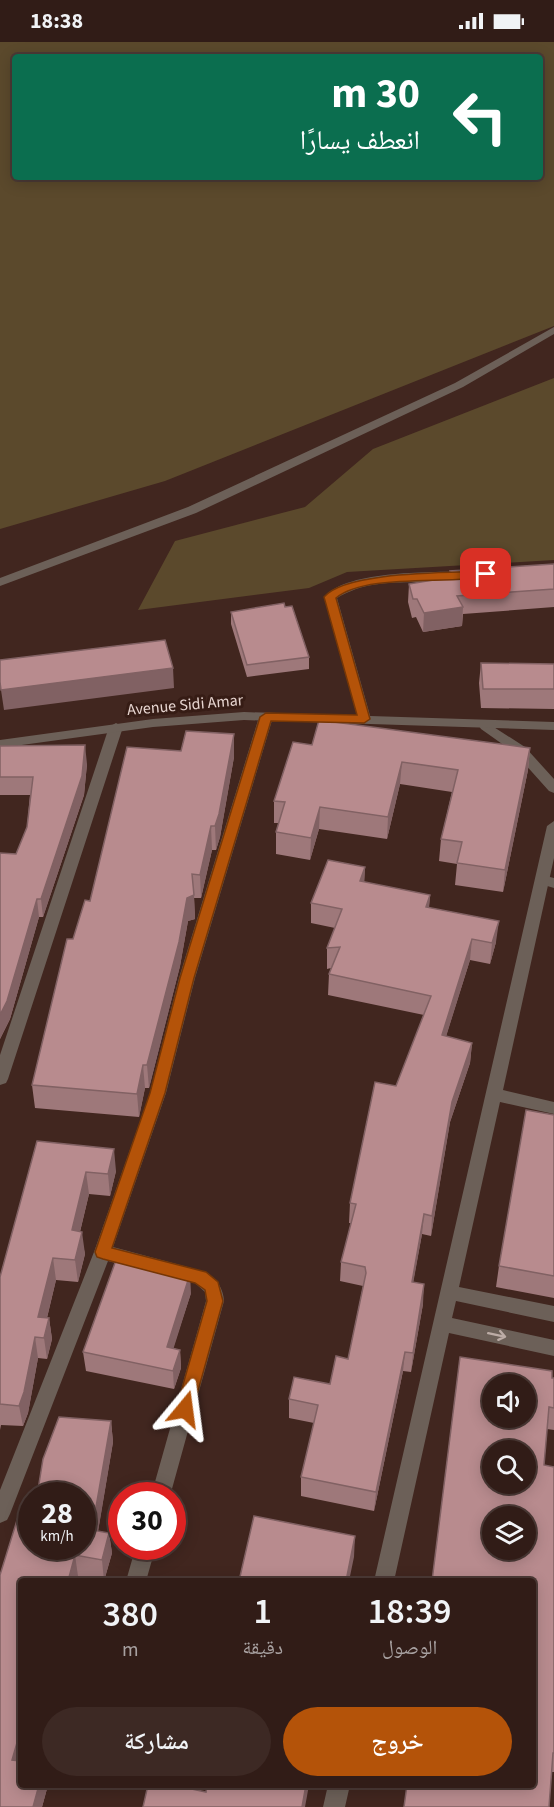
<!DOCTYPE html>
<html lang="ar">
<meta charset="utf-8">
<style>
:root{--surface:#311c17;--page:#3d2924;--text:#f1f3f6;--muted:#a8a1a1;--line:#4c3a36;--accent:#b45309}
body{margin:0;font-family:"Source Sans 3","Noto Naskh Arabic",sans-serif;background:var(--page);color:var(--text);direction:rtl;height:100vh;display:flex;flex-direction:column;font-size:22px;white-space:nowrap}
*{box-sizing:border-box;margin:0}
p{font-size:20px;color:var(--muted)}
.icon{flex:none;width:33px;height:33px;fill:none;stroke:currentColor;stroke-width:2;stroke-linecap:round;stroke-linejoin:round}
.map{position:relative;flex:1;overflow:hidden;direction:ltr}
.details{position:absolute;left:18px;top:1536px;width:518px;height:210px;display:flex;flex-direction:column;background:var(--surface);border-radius:6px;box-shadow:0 3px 15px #0003,0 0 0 2px var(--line);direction:rtl}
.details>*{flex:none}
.hud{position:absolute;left:12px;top:12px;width:531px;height:126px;border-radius:6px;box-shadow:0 3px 15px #0003,0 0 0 2px var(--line);direction:rtl;background:#0b6e4f;color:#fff;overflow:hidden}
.controls{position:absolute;left:482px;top:1332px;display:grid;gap:12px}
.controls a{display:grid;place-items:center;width:54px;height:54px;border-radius:50%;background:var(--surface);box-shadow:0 3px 15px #0003,0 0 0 2px var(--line);font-size:30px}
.speed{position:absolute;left:18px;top:1440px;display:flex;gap:12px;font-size:30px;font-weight:700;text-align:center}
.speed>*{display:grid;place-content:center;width:78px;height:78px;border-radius:50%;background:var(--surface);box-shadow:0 3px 15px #0003,0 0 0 2px var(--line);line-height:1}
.speed small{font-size:15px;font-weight:400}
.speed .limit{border:9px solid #d22;background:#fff;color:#111}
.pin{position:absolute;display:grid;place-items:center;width:51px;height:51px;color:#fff;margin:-26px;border-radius:12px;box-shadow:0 3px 9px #0006}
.me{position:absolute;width:66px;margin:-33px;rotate:16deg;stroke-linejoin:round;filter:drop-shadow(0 0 4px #0008)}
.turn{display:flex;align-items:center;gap:21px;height:126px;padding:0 24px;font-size:27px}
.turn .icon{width:78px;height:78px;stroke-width:2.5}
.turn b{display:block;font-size:42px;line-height:51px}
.eta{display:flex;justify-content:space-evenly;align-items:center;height:102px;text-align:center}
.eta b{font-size:36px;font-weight:600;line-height:42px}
.primary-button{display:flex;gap:12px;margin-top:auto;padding:12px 24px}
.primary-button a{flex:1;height:69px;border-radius:36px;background:var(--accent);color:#fff;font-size:24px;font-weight:600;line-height:69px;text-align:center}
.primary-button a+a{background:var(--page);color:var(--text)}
.status{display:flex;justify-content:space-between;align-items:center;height:42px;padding:0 30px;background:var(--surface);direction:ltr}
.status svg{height:16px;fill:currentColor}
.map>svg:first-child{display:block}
.green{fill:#5b492c;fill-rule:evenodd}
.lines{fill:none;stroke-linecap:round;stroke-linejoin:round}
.service{fill:#6c6058;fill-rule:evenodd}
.minor{fill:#6c6058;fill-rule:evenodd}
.tertiary{fill:#6c6058;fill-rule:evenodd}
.wall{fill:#9e787a}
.shaded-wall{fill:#816163}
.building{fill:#b88b8e;stroke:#816163;stroke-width:1.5;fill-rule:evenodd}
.oneway{stroke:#bcaca6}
.route{fill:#b45309;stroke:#753606;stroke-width:1.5}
.labels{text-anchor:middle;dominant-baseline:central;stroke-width:6;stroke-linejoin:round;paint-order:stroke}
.street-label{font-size:16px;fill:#e7d5d0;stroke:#361c15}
</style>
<div class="status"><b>18:38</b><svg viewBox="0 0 49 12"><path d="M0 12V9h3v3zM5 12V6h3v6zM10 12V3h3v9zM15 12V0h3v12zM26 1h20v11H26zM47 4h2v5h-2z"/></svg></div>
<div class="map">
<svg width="554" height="1765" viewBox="0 0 554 1765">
<rect width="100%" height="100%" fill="#41261f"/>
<path class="green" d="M0,0H554V284L165,439L0,487ZM15,15H540V135H15Z
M554,336V518L347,530L309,546L138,568L175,499L305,465L373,407Z"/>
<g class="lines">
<path class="service" d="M542,833L554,836V846L537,841L535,838Z"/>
<path class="minor" d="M554,285V292L463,345L196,471L0,544V536L188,465L455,341Z
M470,529L476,533L474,536C428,547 380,530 337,556L371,677L369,680H359L324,555C349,527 434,531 470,529Z
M266,671L273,675L195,936L166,1051L113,1205L206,1230C217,1237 223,1246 224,1259L170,1454H151L206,1259L205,1250L195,1241L108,1219L10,1472L7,1478L0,1481V1448L94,1210L150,1051L179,936L259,675Z
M486,680L525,705L554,737V751L549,749L515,711L481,687L479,684Z
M116,681L123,685L8,1037L6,1041L0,1043V1013L109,685Z
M554,779V816L503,1048L554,1060V1072L500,1060L459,1245L554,1264V1280L456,1259L452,1276L554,1298V1314L449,1291L394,1539H374L547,784Z
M136,1504H156L146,1539H126Z
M328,1743H350L345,1765H323Z"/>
<path class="tertiary" d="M244,670L554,680V688L244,678L153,685L0,706V698L153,677Z"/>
</g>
<path class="wall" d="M554,522V565L463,572L462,584L423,590L416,575L412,576L408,560L409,542L450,536V529Z
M285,565L309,615V627L247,635L231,582V570Z
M481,621L554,622V667L481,666L479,641Z
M234,692V715L220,795L216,808H212L201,856H194L195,877L188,879L180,924L149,1046H145L139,1075L35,1066L32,1043L73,897L90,859L181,709Z
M312,703L530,706L528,728L503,850L455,843L457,822L439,819L441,797L452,750L400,742L387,797L319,787L310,818L276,812V790L279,781H274V759Z
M0,704L87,722L84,753L43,875H39L10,977L0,997V811L16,812L27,785L30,753H0Z
M365,825L364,840L430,853L429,866L496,900L490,922L470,918L446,994L472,1001L470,1021L450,1080L431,1194L422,1192L413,1240L423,1262L411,1330L403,1329L374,1469L301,1454V1435L314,1381L289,1376V1357L330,1342L348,1317L363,1244L340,1239L341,1220L351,1181H349L350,1161L424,973L328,953L329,932L331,926L327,927V906L335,886L311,881V861Z
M554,1073V1256L496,1245L499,1224Z
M37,1099L116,1129L110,1154L89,1152L80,1190L85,1212L78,1240L56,1238L47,1276H49L52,1297L47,1317L38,1316L28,1371L23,1384L1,1383L0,1388V1235Z
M191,1251L173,1306L180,1308L181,1326L174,1347L86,1329L83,1310Z
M552,1336H554V1388L547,1387L544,1423L554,1425V1730H551L532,1539Z
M59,1375L111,1379L113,1400L98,1489L109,1491L112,1511L104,1539L78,1534L77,1539H21V1743H48L42,1765H0V1533L18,1475L32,1477V1504H82V1454H37L43,1417Z"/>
<path class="shaded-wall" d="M463,565L462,584L423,590L424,571Z
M173,626L174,646L4,668L1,648Z
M234,692V715L220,795L216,808L215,784Z
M85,703L87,722L84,753L43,875L41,857Z
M530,706L528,728L503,850L505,828Z
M402,720L400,742L387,797L388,775Z
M320,765L319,787L310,818L311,796Z
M211,784L212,808L201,856L200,833Z
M365,825L364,846L360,839Z
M194,853L195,877L188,879L180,924L149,1046L147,1023L187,856Z
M430,853L428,874L426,865Z
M37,857L39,875L10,977L0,997V973Z
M499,879L496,900L490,922L492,901Z
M472,897L470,918L440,1014L442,993Z
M472,1001L470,1021L450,1080L431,1194L432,1174L452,1060Z
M143,1023L145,1046L139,1075L137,1052Z
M114,1107L116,1129L110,1154L108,1132Z
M86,1130L89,1152L75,1210L72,1188Z
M424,1172L422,1192L410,1259L412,1240Z
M82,1190L85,1212L78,1240L75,1218Z
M53,1216L56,1238L42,1296L38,1275Z
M190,1232L191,1251L168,1324L167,1305Z
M424,1242L423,1262L411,1330L413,1311Z
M49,1276L52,1297L47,1317L44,1296Z
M35,1295L38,1316L28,1371L23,1384L19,1364Z
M180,1308L181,1326L174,1347L173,1329Z
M405,1310L403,1329L374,1469L376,1450Z
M111,1379L113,1400L95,1508L92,1488Z
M109,1491L112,1511L104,1539L102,1518Z
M355,1494L354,1515L349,1539H346Z
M75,1513L78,1534L77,1539H68Z
M21,1687V1722L12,1718Z
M39,1743H48L42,1765H33Z
M306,1743H309L305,1765H302Z"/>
<path class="building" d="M554,522V547L457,554L463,565L424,571L417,557H413L409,542L452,535L450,529Z
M284,561L285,565L292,564L309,615L247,623L231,570Z
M165,598L173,626L1,648L0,640V618Z
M481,621L554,622V647H483Z
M319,678L530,706L505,828L457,821L462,800L441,797L458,728L402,720L388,775L320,765L311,796L276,790L285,760L274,759L293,700L312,703Z
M186,689L234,692L219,772L215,784H211L200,833L192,832L194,853L187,856L179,900L147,1023H143L137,1052L32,1043L67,897H73L85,858L90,859L127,705L181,709Z
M85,703L82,734L41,857H37L7,959L0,973V811L16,812L27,785L33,735H0V704Z
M328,818L365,825L360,839L430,853L426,865L499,879L492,901L472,897L442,993L472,1001L452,1060L432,1174L424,1172L412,1240L424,1242L413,1311L405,1310L376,1450L301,1435L318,1363L289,1357L294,1335L330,1342L336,1314L348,1317L366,1231L365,1225L341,1220L356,1162L350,1161L375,1040L396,1044L431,954L329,932L340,905L327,906L342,867L311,861Z
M526,1068L554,1073V1234L499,1224Z
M37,1099L114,1107L108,1132L86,1130L72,1188L82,1190L75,1218L53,1216L38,1275L49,1276L44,1296L35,1295L24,1350L19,1364L0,1362V1235Z
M116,1218L190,1232L167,1305L180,1308L173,1329L83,1310Z
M460,1315L552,1329V1336H554V1366L549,1365L544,1423L554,1425V1711H553L549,1765H404L407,1743H532V1539H432ZM492,1342H525V1376H492ZM492,1408H525V1442H492ZM492,1474H525V1508H492Z
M59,1375L111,1379L92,1488L109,1491L102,1518L75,1513L68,1539H21V1687L12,1718L21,1719V1743H39L33,1765H0V1533L18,1475L32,1477V1504H82V1454H37L43,1417Z
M254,1474L355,1494L346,1539H239Z
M148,1743H173L206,1750L207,1743H306L302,1765H143Z"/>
<defs><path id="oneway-shaft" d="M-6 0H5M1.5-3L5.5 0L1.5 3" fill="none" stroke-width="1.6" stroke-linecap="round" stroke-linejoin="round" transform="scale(1.5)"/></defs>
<use class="oneway" href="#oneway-shaft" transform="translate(497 1293) rotate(12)"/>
<path class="route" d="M486,529L490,530V534C450,543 366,531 336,556L370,677L364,681L271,679L194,936L165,1051L112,1206L206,1230L218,1240L223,1259L193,1367L191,1372L185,1375L179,1372L176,1367L207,1259L205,1248L195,1241L103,1217L97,1215L95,1210L150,1051L180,936L260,675L266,671L357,673L324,555C346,529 450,531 486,529Z"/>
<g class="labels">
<g class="street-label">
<text transform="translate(185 663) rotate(-5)">Avenue Sidi Amar</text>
</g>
</g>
</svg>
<div class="controls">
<a><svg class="icon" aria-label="sound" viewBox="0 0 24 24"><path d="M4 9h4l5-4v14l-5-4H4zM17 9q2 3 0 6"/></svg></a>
<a><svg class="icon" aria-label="search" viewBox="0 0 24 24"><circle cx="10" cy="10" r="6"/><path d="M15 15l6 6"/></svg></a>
<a><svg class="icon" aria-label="layers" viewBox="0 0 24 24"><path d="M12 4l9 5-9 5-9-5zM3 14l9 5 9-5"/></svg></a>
</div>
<div class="speed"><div>28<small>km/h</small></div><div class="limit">30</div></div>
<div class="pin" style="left:486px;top:532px;background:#d93025"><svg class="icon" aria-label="arrive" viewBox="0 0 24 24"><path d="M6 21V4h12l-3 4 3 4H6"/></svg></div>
<svg class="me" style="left:185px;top:1367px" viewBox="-20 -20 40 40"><path d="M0-17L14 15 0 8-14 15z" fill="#b45309" stroke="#fff" stroke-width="4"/></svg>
<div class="hud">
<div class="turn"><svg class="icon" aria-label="left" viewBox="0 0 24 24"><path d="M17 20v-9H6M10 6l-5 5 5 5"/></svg><div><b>30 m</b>انعطف يسارًا</div></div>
</div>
<section class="details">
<div class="eta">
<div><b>18:39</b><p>الوصول</p></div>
<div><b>1</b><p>دقيقة</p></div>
<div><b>380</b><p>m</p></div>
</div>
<div class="primary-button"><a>خروج</a><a>مشاركة</a></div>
</section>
</div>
